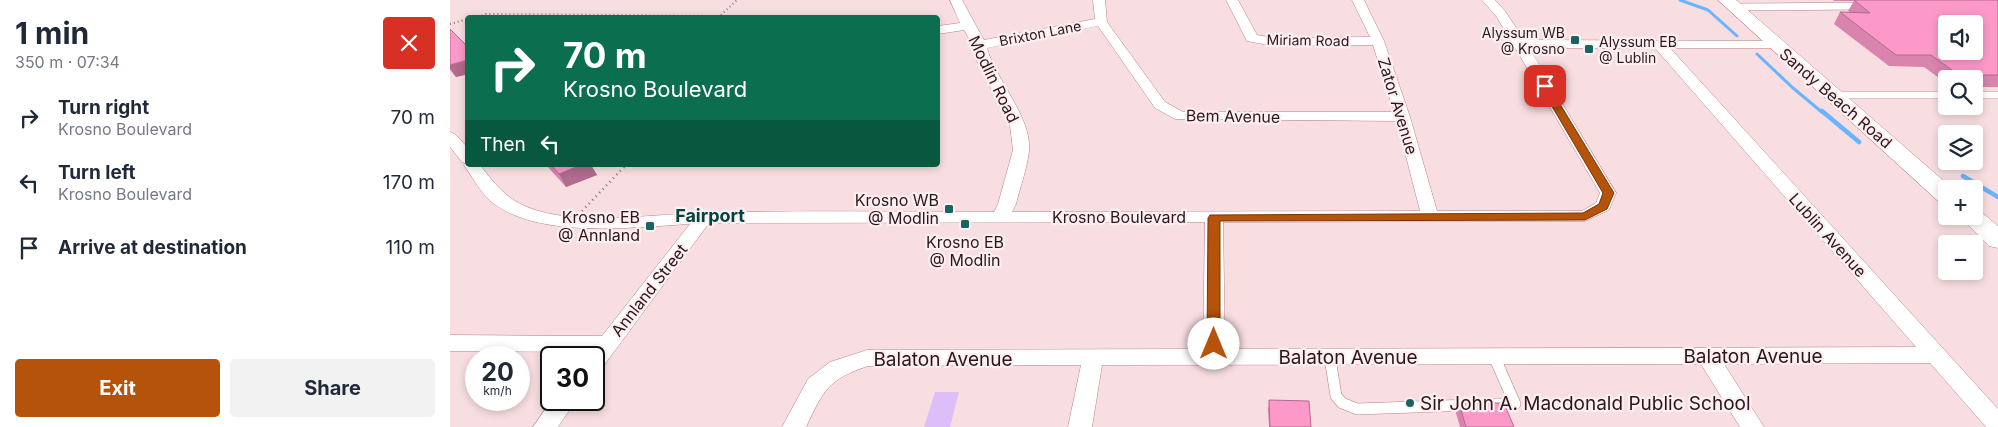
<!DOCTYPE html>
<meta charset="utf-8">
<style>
:root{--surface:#fff;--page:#f2f2f3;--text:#1f2937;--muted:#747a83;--accent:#b45309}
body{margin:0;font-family:Inter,sans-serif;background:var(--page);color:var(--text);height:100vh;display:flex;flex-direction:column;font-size:19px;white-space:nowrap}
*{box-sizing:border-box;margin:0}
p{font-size:16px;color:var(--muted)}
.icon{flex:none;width:28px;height:28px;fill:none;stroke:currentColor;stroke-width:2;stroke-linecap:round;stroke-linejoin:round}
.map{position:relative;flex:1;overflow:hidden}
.details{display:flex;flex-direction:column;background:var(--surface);width:450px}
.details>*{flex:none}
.hud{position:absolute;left:15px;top:15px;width:475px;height:152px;border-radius:5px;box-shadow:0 2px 8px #0003;background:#0b6e4f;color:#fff;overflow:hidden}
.buttons{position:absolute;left:1488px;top:15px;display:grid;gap:10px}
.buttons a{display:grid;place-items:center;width:45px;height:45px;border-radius:5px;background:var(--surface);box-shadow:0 2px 8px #0003;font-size:25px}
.speed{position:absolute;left:15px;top:346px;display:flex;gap:10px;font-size:25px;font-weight:700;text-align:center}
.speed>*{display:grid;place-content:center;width:65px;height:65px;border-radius:50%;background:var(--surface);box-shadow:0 2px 8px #0003;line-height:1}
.speed small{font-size:12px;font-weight:400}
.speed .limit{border:2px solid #111;border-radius:8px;background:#fff;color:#111}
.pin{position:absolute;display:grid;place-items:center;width:42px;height:42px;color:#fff;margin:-21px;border-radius:10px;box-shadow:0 2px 8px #0006}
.me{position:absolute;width:55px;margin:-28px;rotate:0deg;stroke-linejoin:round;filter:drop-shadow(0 0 4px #0008)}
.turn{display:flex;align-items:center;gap:18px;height:105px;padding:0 15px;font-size:22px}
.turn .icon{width:65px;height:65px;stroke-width:2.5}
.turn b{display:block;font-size:35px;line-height:42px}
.then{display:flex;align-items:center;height:48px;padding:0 15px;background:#0003;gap:10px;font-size:19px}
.round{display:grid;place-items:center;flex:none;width:52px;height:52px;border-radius:5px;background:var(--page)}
.overview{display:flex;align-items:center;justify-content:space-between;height:85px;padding:0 15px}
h1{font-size:30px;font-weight:700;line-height:38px}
.primary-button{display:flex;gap:10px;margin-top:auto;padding:10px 15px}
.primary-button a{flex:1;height:58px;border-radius:5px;background:var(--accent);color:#fff;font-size:20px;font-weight:700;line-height:58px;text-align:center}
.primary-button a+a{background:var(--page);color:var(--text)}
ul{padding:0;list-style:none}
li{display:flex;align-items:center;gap:15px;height:65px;padding:0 15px}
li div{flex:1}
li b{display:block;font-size:19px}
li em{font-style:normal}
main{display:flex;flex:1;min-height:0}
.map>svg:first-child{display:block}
.green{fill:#debef8}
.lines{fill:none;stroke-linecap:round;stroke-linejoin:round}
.stream-far1{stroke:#68b4fe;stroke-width:3}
.stream{stroke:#68b4fe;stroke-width:4.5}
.lane-far1-casing{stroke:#bb8189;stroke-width:8}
.lane-casing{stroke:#bb8189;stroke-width:12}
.street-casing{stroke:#bb8189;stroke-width:1}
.secondary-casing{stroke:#bb8189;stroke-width:1}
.path-far1{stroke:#8a7276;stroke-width:2;stroke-dasharray:1 3;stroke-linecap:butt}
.path{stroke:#8a7276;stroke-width:2.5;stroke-dasharray:1 4;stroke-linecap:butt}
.lane-far1{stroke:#fff;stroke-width:7}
.lane{stroke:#fff;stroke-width:11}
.street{fill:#fff;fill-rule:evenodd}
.secondary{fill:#fff;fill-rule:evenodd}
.wall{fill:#d984ad}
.shaded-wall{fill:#b06b8d}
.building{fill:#fc99c9;stroke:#b06b8d;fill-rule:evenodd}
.route{fill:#b45309;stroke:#753606}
.poi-dot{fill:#176460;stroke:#fceff1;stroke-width:2}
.labels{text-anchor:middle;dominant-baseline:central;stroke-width:4.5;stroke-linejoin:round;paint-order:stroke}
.far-poi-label{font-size:14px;fill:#2d161a;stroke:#fceff1;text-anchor:end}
.far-street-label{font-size:14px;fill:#2d161a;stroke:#fceff1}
.street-label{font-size:16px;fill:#2d161a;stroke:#fceff1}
.poi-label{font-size:16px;fill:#2d161a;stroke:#fceff1;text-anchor:end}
.neighbourhood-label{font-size:18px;font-weight:bold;fill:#004340;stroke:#fceff1}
.near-street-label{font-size:19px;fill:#2d161a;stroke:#fceff1}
.near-poi-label{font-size:19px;fill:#2d161a;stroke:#fceff1;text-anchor:start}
</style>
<main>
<section class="details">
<div class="overview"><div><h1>1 min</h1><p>350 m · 07:34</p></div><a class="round" style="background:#d93025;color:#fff"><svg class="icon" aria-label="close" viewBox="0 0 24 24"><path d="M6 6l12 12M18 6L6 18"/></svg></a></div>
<ul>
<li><svg class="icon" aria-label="right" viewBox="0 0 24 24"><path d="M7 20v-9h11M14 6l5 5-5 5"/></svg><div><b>Turn right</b><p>Krosno Boulevard</p></div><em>70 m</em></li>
<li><svg class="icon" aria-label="left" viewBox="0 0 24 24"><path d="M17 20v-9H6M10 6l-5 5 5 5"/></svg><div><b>Turn left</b><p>Krosno Boulevard</p></div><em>170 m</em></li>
<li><svg class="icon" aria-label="arrive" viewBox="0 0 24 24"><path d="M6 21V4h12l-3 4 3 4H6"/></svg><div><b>Arrive at destination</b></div><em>110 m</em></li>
</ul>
<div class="primary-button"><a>Exit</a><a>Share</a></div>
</section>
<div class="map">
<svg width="1548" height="427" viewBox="0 0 1548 427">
<rect width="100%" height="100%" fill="#f8dee1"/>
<path class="green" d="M485,392H509L500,427H474Z"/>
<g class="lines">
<path class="stream-far1" d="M1230,0L1258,10L1287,36
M1307,54L1343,88L1373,113"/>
<path class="stream" d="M1372,111L1409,142
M1513,176L1548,197"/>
<defs>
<path id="lane-far1" d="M1283,7L1413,6
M1384,95H1496
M1524,95H1548"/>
<path id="lane" d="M880,358L886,396L892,403L907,409L1020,405
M1043,404H1065L1044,356"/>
<path id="street" d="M500,0H512L534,40L645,19L643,0H655L657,22L715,102L733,112H944L923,45L824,46L797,41L776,0H788L807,35L824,38L920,37L902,0H914L934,41L960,117L987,211H1132L1146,203L1150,193L1063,44L1046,16L1032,0H1045L1055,11L1074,40L1330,41L1332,44L1325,48H1220L1548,409V427H1536L1480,363L1274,364L1314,427H1290L1251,364L652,365L642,427H618L631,365L418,366C377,380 374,390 356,427H332L358,379L380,362L417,350L753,349L755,222L259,223L152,368L144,370V358H136L140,352L0,351V335L152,336L240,224C183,227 93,239 44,204C32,195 23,178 14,165L15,163L12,162L0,147V132L5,134L18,148V165H30C44,183 55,198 77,207C126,227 201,214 253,213C350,210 447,212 544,212L548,204L563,150L560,126L527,61L523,45L514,30L488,34V26L510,23ZM648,26L705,108L725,119L947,121L970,211L562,212L566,204C570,187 577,169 579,151C582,117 546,81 537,48ZM1079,48H1205L1466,347L775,349L773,222L1135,221L1159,210L1166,193Z
M102,400H126L108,427H83Z"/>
<path id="secondary" d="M1268,0H1286L1503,189H1496V202L1487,200Z
M1524,209L1530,211L1548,226V248L1539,246L1509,216H1524Z"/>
</defs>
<use href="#lane-far1" class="lane-far1-casing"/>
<use href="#lane" class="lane-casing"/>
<use href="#street" class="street-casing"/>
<use href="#secondary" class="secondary-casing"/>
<path class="path-far1" d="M24,18L36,14L270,16L287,0
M0,24L18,19"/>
<path class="path" d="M132,211L176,165"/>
<use href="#lane-far1" class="lane-far1"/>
<use href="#lane" class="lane"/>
<use href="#street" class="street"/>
<use href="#secondary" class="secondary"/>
</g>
<path class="wall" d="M1383,0H1548V87H1524V79H1496V83L1474,67L1439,66L1384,24L1390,12H1400L1398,11L1404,1H1384Z
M0,29L18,47V74L6,77L0,70Z
M96,165H141L147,175L116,187Z
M819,400L861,427H819L818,410Z
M1009,403L1064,427H1010L1006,413Z"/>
<path class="shaded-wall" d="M18,60V74L6,77L0,68V65Z
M131,165H141L147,175L116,187L109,174Z"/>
<path class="building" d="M1404,0H1548V75H1509L1481,55H1446L1390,12L1420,13ZM1496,24H1524V51H1496Z
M0,29L18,47V60L0,65Z
M101,165H131L109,174Z
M819,400L859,401L861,427H820Z
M1009,403H1054L1064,427H1016Z"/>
<path class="route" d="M1091,84H1098L1099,86L1164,193L1157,209L1135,220L770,221V344L768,348H759L757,344L758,218L760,215L1133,213L1149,204L1153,193L1090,86Z"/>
<g class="poi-dot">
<rect x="1120" y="35" width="10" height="10" rx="2.5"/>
<rect x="1134" y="44" width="10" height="10" rx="2.5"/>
<rect x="494" y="204" width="10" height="10" rx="2.5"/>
<rect x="510" y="219" width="10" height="10" rx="2.5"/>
<rect x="195" y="221" width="10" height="10" rx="2.5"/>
<circle cx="960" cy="403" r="5"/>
</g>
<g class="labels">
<g class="far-poi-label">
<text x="1115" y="32">Alyssum WB<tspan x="1115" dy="16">@ Krosno</tspan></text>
<text x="1149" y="41" text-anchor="start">Alyssum EB<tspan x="1149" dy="16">@ Lublin</tspan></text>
</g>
<g class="far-street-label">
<text transform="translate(590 33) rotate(-11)">Brixton Lane</text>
<text transform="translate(858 40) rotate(1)">Miriam Road</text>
</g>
<g class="street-label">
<text transform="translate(544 79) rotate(64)">Modlin Road</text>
<text transform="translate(1386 98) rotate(41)">Sandy Beach Road</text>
<text transform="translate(948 106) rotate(73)">Zator Avenue</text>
<text transform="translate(783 116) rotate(1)">Bem Avenue</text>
<text x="669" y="217">Krosno Boulevard</text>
<text transform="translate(1378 235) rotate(48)">Lublin Avenue</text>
<text transform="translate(199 290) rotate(-52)">Annland Street</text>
</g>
<g class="poi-label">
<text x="489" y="200">Krosno WB<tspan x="489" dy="18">@ Modlin</tspan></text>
<text x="190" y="217">Krosno EB<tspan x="190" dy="18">@ Annland</tspan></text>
<text x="515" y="242" text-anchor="middle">Krosno EB<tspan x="515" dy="18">@ Modlin</tspan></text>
</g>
<g class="neighbourhood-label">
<text x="260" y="215">Fairport</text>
</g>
<g class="near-street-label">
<text x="1303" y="356">Balaton Avenue</text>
<text x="898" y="357">Balaton Avenue</text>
<text x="493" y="359">Balaton Avenue</text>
</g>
<g class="near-poi-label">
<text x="970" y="403">Sir John A. Macdonald Public School</text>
</g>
</g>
</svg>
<div class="buttons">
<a><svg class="icon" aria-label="sound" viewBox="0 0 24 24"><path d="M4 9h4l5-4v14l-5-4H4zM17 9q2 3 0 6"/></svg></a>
<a><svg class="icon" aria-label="search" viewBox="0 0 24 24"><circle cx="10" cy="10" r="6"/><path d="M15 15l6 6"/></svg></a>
<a><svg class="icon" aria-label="layers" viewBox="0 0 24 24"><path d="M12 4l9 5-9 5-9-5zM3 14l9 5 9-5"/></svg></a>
<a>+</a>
<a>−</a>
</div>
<div class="speed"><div>20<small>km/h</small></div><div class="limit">30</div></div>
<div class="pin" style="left:1095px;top:86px;background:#d93025"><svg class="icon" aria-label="arrive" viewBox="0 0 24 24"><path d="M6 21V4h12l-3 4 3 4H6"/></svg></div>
<svg class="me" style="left:764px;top:344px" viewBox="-20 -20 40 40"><circle r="19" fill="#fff"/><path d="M0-13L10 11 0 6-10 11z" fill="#b45309"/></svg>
<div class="hud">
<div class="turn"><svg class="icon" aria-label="right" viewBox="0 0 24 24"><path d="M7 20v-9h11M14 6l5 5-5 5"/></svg><div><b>70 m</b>Krosno Boulevard</div></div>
<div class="then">Then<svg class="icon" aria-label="left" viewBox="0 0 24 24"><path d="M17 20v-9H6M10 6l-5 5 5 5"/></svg></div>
</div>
</div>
</main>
